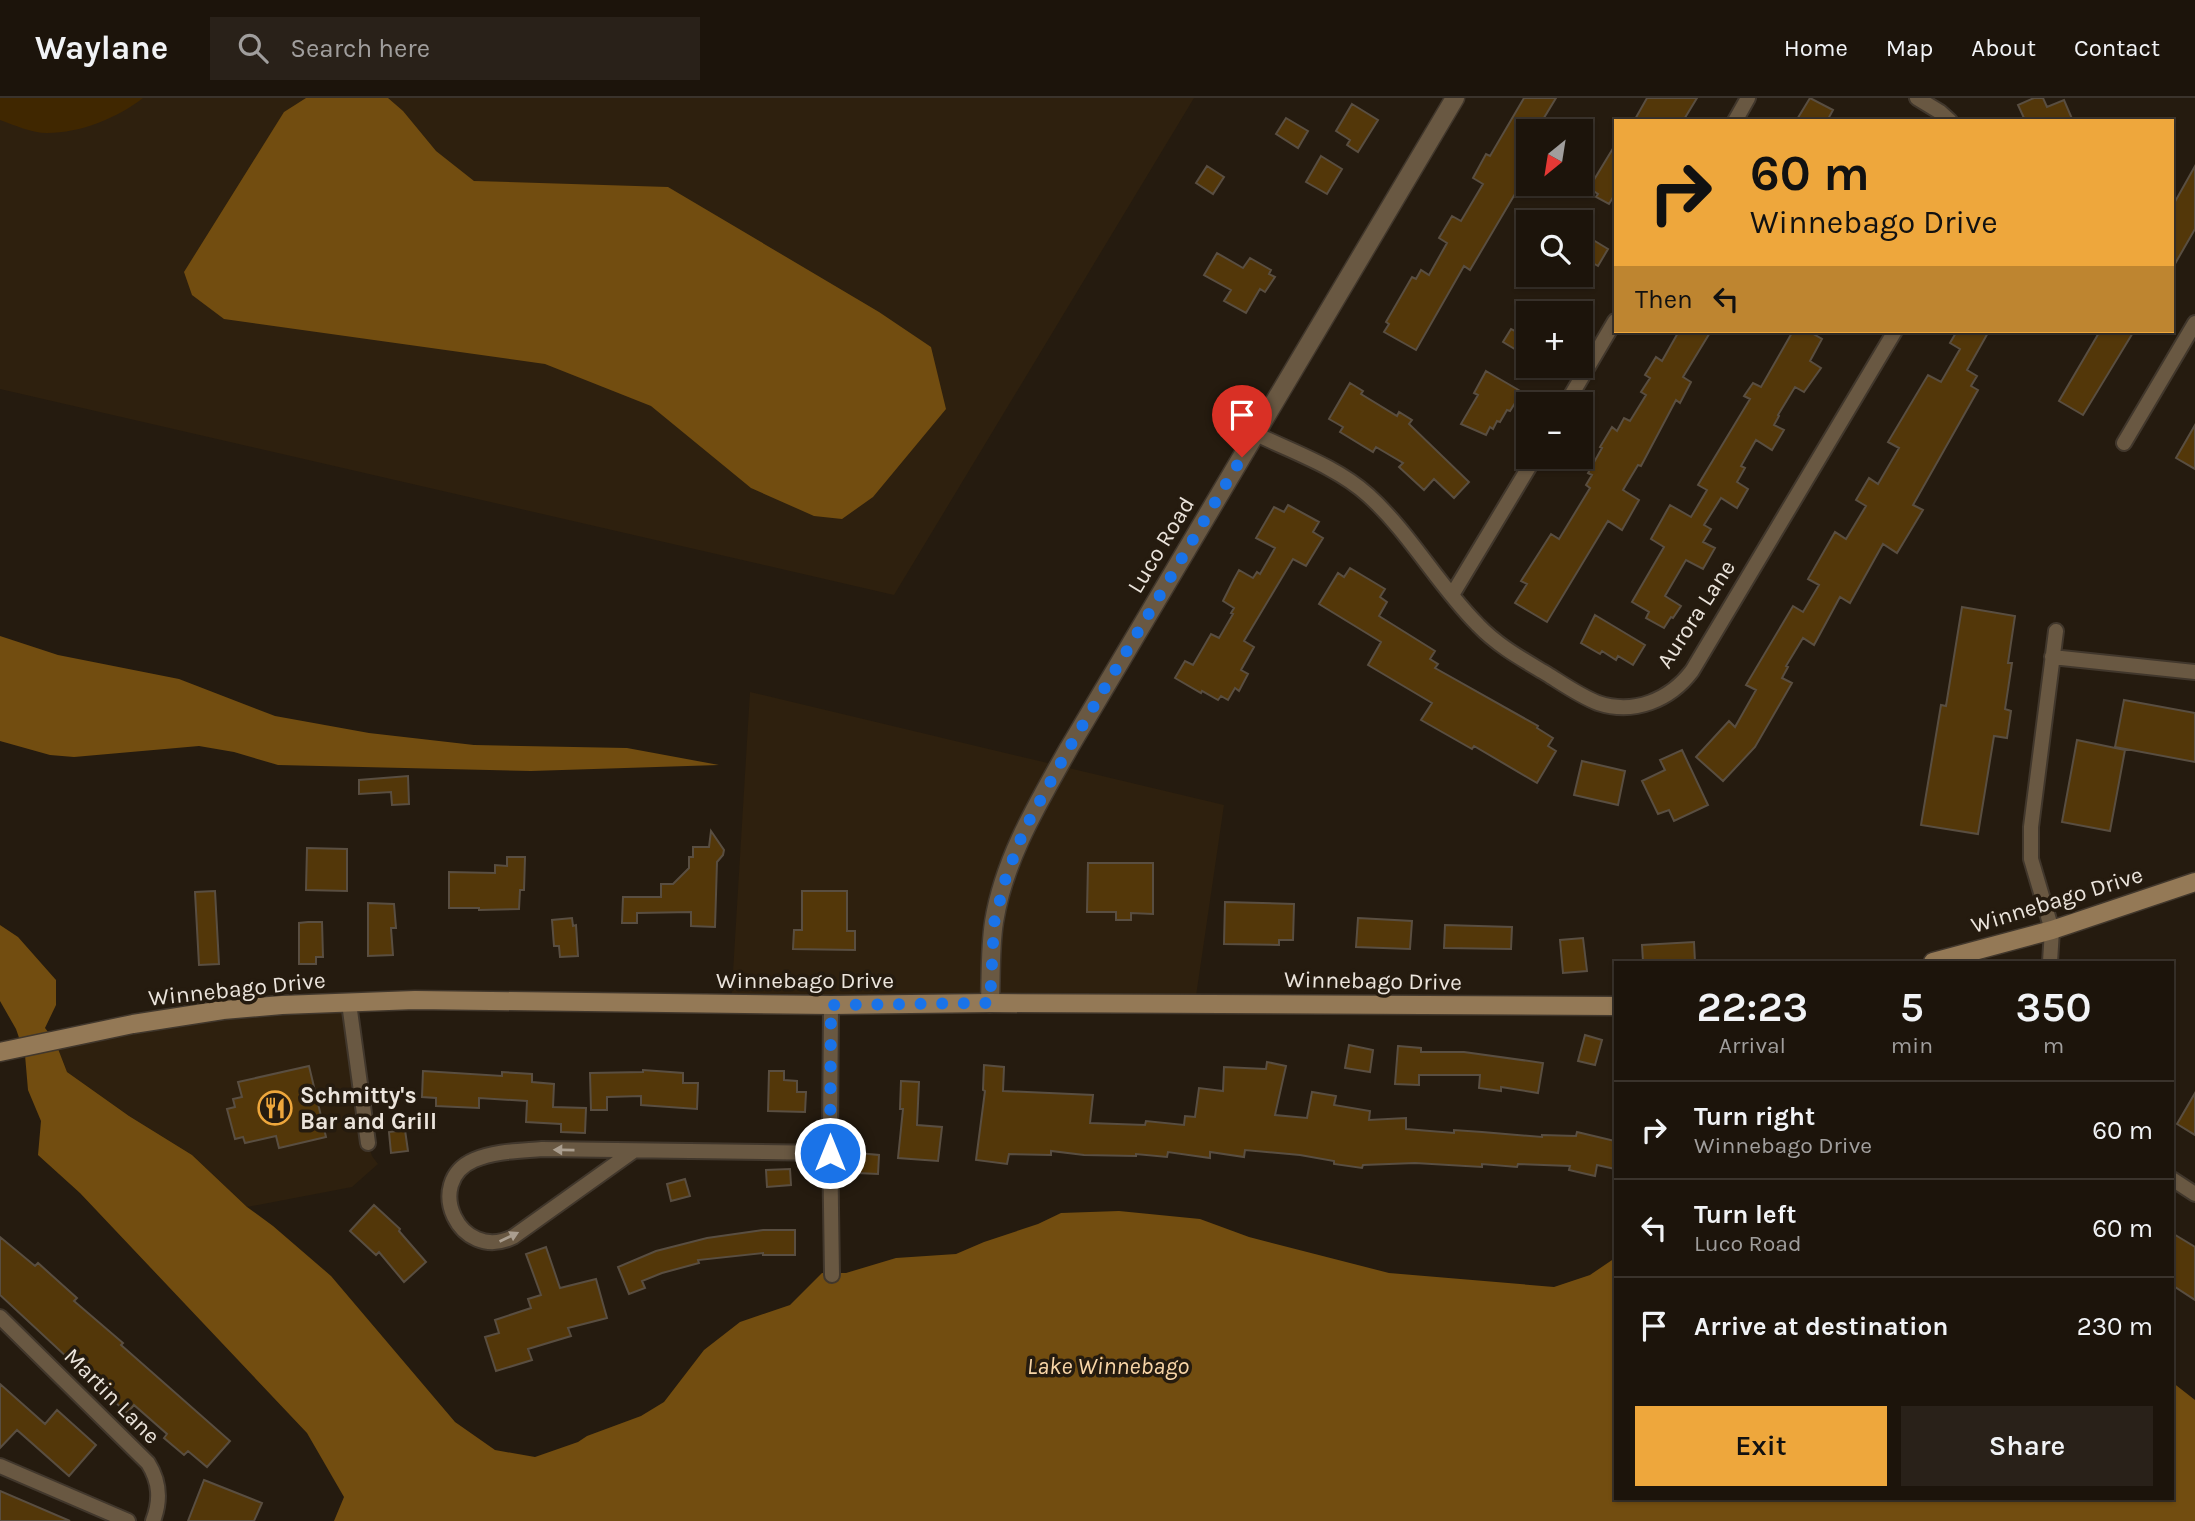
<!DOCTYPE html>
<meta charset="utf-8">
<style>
:root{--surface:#1c140b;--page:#292119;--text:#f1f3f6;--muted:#a09e9d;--line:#3a332c;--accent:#eea73c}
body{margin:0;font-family:Karla,sans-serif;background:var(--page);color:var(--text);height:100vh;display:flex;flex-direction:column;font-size:26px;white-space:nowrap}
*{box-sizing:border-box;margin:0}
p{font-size:23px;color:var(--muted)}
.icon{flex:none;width:38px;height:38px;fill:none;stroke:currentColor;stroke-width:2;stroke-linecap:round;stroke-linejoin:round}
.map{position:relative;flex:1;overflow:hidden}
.sheet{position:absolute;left:1614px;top:863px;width:560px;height:539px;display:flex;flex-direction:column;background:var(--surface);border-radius:0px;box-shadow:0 2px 5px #0004,0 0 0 2px var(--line)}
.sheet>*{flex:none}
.top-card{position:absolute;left:1614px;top:21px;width:560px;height:214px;border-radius:0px;box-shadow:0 2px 5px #0004,0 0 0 2px var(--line);background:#eea73c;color:#111;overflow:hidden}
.needle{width:46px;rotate:210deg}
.fabs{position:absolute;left:1516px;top:21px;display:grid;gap:14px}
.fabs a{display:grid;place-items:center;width:77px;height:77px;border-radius:0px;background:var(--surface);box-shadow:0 2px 5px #0004,0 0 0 2px var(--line);font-size:35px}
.pin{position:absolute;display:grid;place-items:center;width:60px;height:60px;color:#fff;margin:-72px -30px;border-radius:50% 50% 50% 0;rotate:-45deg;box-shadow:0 0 7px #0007}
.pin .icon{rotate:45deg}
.me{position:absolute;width:77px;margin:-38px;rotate:0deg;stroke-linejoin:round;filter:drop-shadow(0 0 5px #0008)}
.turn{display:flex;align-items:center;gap:24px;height:147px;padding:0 21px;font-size:32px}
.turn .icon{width:91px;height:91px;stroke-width:2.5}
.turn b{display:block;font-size:49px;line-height:60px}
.then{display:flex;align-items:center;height:66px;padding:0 21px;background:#0003;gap:14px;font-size:26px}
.eta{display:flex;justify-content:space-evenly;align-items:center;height:119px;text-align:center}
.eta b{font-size:42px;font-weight:600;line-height:49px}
.primary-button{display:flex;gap:14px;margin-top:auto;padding:14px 21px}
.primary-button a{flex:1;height:80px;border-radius:0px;background:var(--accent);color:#111;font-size:28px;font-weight:600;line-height:80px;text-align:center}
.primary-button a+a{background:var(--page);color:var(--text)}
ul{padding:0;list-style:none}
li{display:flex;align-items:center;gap:21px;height:98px;padding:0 21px;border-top:2px solid var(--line)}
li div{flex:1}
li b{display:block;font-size:26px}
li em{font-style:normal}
header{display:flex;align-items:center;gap:42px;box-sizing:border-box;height:98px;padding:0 35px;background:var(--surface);border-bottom:2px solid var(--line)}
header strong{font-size:33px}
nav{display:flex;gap:38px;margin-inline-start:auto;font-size:24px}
.search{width:490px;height:63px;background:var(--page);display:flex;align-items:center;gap:18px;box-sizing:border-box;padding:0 24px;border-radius:0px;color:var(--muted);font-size:26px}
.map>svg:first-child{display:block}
.built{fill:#2e200e}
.green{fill:#402700}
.water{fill:#724d10}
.building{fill:#533709;stroke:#594e41;stroke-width:2}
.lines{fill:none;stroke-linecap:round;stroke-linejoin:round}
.minor-casing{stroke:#41372c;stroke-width:18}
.tertiary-casing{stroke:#41372c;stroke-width:21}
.secondary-casing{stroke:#41372c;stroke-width:21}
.minor{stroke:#695842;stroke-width:14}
.tertiary{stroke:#695842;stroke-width:18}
.secondary{stroke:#947956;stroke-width:18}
.oneway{fill:#aa9e8f}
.route{stroke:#1a73e8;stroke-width:12;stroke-dasharray:0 21.6}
.labels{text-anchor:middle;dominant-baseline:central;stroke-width:7;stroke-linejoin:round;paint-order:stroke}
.street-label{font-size:23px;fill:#ebe4dc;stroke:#251b0f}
.poi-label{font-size:23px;font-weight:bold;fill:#ebe4dc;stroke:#251b0f;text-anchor:start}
.water-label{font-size:24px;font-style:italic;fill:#f8d5a7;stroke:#251b0f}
</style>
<header>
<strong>Waylane</strong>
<div class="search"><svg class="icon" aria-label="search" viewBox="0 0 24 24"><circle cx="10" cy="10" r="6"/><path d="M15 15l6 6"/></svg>Search here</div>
<nav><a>Home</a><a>Map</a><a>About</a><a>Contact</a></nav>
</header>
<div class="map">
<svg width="2195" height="1423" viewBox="0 0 2195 1423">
<rect width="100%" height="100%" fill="#251b0f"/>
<path class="built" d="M0,0H1194L894,497L0,291Z
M750,594L1224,707L1195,905L731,907Z
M349,905L368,1045L372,1058L378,1066L352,1089L247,1109L192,1057L129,1018L67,974L55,943L133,926Z"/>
<path class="green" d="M0,0H143C117,20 81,35 47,35C32,35 14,27 0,22Z"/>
<path class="water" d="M306,0H388L403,13L436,53L474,83L668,89L879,214L931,249L946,311L873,399L842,421L814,418L751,390L651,308L545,266L224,221L192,197L184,174L284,14Z
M0,538L58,557L179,581L275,618L369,635L474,647L627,650L719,667L531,673L278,667L234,654L199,648L74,659L50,657L0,643Z
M0,827L18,839L56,882V907L45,930L55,943L67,974L129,1018L192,1057L247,1109L273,1128L331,1178L455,1324L495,1352L535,1359L578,1344L587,1338L641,1318L664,1304L704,1252L740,1224L790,1207L822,1175H846L896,1160L956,1156L984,1144L1038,1126L1061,1115L1119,1113L1200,1121L1249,1139L1389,1175L1554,1189L1590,1177L1615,1160V1400H2172V1284L2195,1302V1423H334L344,1399L307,1335L80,1095L38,1057L41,1023L28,992L25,957L16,931L0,903Z"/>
<path class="building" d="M1524,0H1556L1536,33H1528V48L1520,62L1528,66V74L1470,172L1464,168L1416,252L1384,234L1389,226L1386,224L1412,179L1416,181L1421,172L1429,177L1447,145L1439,140L1452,118L1461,123L1483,86L1473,80L1486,56L1490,58Z
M1647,0H1697L1683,23H1634Z
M1810,0L1833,12L1827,23H1796Z
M2034,0H2043L2047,9L2064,2L2073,23H2018L2024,20L2018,7Z
M1352,6L1378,22L1358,54L1347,47L1350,42L1336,33Z
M1286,20L1308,33L1298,50L1276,36Z
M1615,47V96L1609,106L1596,99L1598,96L1589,90Z
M1321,58L1342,71L1327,96L1306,84Z
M1207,68L1224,79L1213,96L1196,85Z
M2195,68V131L2172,171V109Z
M1580,134L1608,151L1598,168L1591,164L1580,183Z
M1217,155L1243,170L1250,160L1271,172L1269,176L1275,179L1265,194L1260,191L1246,215L1224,203L1231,192L1204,177Z
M1528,212V259L1503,244L1511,231L1515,233Z
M1679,233H1711L1683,279L1691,284L1680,305L1676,302L1641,368L1638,367L1623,392L1639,402L1622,432L1608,423L1547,524L1515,505L1527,486L1521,483L1551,436L1559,441L1590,390L1586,387L1592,377L1588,375L1602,350L1600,349L1612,329L1617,333L1624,320L1630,323L1646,297L1641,294L1650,280L1645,277L1656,259L1662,263Z
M1793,233H1808L1822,241L1810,263L1821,270L1804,294L1795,289L1778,317L1779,318L1774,327L1784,332L1772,352L1756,342L1741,368L1745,370L1737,384L1748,391L1737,410L1721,400L1704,427L1711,431L1703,444L1715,450L1703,471L1686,462L1665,498L1681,508L1673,520L1671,519L1664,530L1646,520L1649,514L1632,504L1664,449L1651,441L1670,407L1691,419L1707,392L1698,387L1750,301L1744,298L1753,285L1761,289Z
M1957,233H1989L1967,272L1977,278L1971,288L1978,292L1913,407L1923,412L1897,455L1883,446L1850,505L1840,499L1814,547L1803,540L1786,568L1788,569L1782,580L1792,585L1755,649L1723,683L1696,659L1729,623L1735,629L1756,592L1746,587L1793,508L1803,514L1819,487L1808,481L1835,434L1846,441L1866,408L1856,402L1869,380L1878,386L1899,350L1888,344L1928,277L1941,284L1960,251L1950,245Z
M2100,233H2134L2083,317L2059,303Z
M1486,273L1522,294L1510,313L1507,312L1500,324L1497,323L1493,331L1490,329L1486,337L1461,326L1478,297L1474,295Z
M1350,285L1363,293L1361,296L1397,318L1399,314L1412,322L1409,326L1469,384L1454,400L1434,381L1424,392L1399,369L1403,365L1376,349L1373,354L1340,334L1343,329L1329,321Z
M2195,327V371L2176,360Z
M1288,407L1319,424L1313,434L1323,440L1306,468L1293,461L1244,543L1254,549L1241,572L1248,576L1239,593L1235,590L1228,602L1221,598L1218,602L1202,593L1201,595L1175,580L1185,563L1193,567L1211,536L1219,540L1233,516L1231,515L1234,510L1223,503L1233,483L1239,472L1253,480L1257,474L1260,476L1275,450L1256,440L1274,409L1284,414Z
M1350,470L1385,491L1380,499L1387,504L1379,518L1435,553L1430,561L1438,566L1435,570L1538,628L1537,630L1553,640L1548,648L1556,653L1537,685L1474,648L1472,651L1421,622L1432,605L1368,567L1381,544L1319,506L1338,475L1344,479Z
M1962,509L2015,518L2008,565H2012L2005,611L2011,613L2007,640L1994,638L1978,736L1921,727L1941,607L1946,608Z
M1595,517L1645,547L1633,567L1618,558L1616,562L1602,553L1600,556L1581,545Z
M2124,602L2195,615V664L2115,649Z
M2077,642L2125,652L2110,733L2062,724Z
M1682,652L1708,707L1674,723L1669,712L1658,716L1642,683L1665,672L1660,662Z
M1582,663L1625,673L1618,707L1574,697Z
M408,678L409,706L392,707L391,694L359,696V682Z
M711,733L724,752L723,757L717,764L715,829L691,828V814L637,815V825H622L623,799H661V786H673L689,770V759H693V749H709Z
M307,750L347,751V793L306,792Z
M507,759H525L524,792H520L519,811L479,812V810H449V774L495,775V767L507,768Z
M1088,765H1153V816L1131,815V822H1116V814H1087Z
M215,793L219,866L199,867L195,794Z
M802,793H847V833H855V852L793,851L794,832H802Z
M1225,804L1294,806L1293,842H1279V847L1224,846Z
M368,805L394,806L396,830H391L393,857L368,858Z
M572,820L573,828L576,827L578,858L560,859L559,848H554L552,822Z
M1358,820L1412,823L1410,851L1356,849Z
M308,824H322L323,859H316V866H299V825Z
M1445,827L1512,829L1511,851L1444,850Z
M1583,840L1587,873L1563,875L1560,842Z
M1694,844L1695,864H1643L1642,847Z
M1585,937L1602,942L1595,967L1578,963Z
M1349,947L1373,952L1370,974L1345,970Z
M1398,948L1421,950V954H1464L1543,965L1538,995L1501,989V993L1479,990L1480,977H1419V987L1395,986Z
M1267,964L1286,968L1275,1017L1307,1020L1312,994L1336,998L1334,1007L1370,1013L1369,1022L1406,1020V1031L1454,1035V1032L1482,1034L1542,1039V1037L1576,1038L1577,1034L1615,1043V1071L1597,1067L1595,1078L1569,1072L1570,1068L1518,1066L1517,1069L1482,1066V1069L1415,1065L1363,1067L1362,1070L1334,1066V1063L1300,1057L1245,1052L1244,1059L1210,1054V1060L1168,1054L1167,1059L1136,1056V1058L1084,1057L1051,1053V1057L1009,1056L1007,1066L976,1062L985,993L983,992L984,967L1004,969L1003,993L1093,997L1090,1025L1145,1027L1146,1023L1184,1027L1185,1018L1195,1019L1199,990L1223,993L1224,969L1266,971Z
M309,968L326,1039L279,1050L276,1038L245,1045L243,1039L235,1041L227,1011L235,1009L233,1001L242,999L238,984Z
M643,972L683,975V985H698L697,1011L641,1007V998L607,999V1012H591L590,975L643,974Z
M423,973L502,978V974L532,976V984L554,986L553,1009L586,1010L585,1035L561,1034V1026L526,1024L527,1003L479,1000V1010L436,1008V1000L422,999Z
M769,973H784V982L797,983V994H806L805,1014L768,1013Z
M901,983L919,984L917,1027L942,1029L938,1063L898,1060L903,1011H900Z
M2195,995V1037L2177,1026Z
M405,1032L408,1053L391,1055L389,1034Z
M858,1055L879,1057L878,1076L857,1075Z
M790,1071L791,1087L767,1089L766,1072Z
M685,1081L690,1098L671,1103L667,1086Z
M374,1107L400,1131L399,1133L426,1164L404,1184L379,1154L376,1157L350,1133Z
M763,1132H795V1157H763V1155L698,1162L699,1165L662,1175L642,1183L645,1190L629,1196L618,1169L656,1153L707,1140Z
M2172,1135L2195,1149V1202L2172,1187Z
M0,1139L35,1168L38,1165L77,1200L74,1203L123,1245L121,1247L230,1343L207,1369L188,1353L184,1357L164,1340L167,1336L134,1307L127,1315L0,1197Z
M546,1149L560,1190L596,1181L607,1220L568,1230L571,1238L528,1251L532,1262L496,1273L485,1239L499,1235L495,1222L531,1210L528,1201L541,1197L526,1156Z
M0,1286L45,1326L57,1312L96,1347L69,1378L17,1332L0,1350Z
M204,1382L262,1405L254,1423H188Z
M0,1393L70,1423H0Z"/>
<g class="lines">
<defs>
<path id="minor" d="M1917,0L1940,14L1950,23
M1735,23L1748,0
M1566,306L1615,223
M1256,336C1293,354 1337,369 1368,397C1410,435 1438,487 1478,527C1498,548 1522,561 1547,576C1563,586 1580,598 1598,605C1634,617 1670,602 1692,573L1895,233
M2124,345L2195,225
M1452,497L1535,359
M2052,559L2195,574
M2050,864L2052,832L2031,761V729L2056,533
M349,905L368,1045
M831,907L830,1042L832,1177
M632,1054L513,1139C459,1165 423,1084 474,1062C495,1053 519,1053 542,1051L830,1055
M2172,1081L2195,1096
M0,1219L148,1365C160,1384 161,1402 153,1423
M0,1368L128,1423"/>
<path id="tertiary" d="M990,905C991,878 990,850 994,824C1004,761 1038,705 1069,650L1455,0"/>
<path id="secondary" d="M1933,864L2052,832L2195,784
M0,954L133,926L223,912L282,907L415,902L831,907L990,905L1615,908"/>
</defs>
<use href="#minor" class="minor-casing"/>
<use href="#tertiary" class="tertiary-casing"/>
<use href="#secondary" class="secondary-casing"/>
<use href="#minor" class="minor"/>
<use href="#tertiary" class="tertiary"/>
<use href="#secondary" class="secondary"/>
</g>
<defs><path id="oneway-solid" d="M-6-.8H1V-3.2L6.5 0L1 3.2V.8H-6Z" transform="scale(1.75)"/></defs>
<g class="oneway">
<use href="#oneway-solid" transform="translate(564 1052) rotate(-179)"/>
<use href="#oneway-solid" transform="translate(509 1139) rotate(-26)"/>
</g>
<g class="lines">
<path class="route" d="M830,1055L831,907L990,905L994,825L1006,779L1024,732L1069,650L1242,359"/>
</g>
<defs>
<symbol id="restaurant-ring" viewBox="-11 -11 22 22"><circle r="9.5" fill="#251b0f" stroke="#eea73c" stroke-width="1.5"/><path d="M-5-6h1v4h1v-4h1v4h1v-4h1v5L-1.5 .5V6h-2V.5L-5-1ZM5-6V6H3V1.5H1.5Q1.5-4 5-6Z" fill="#eea73c"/></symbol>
</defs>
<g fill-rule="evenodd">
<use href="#restaurant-ring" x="256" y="991" width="38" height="38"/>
</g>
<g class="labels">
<g class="street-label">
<text transform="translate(1161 447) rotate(-59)">Luco Road</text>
<text transform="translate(1696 516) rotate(-57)">Aurora Lane</text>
<text transform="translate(2057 802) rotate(-17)">Winnebago Drive</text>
<text x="805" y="882">Winnebago Drive</text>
<text transform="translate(1373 883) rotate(1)">Winnebago Drive</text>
<text transform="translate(237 891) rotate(-6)">Winnebago Drive</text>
<text transform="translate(112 1298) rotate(45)">Martin Lane</text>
</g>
<g class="poi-label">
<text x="300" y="997">Schmitty's<tspan x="300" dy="26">Bar and Grill</tspan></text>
</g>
<g class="water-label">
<text x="1108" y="1268">Lake Winnebago</text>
</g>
</g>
</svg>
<div class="fabs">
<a><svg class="needle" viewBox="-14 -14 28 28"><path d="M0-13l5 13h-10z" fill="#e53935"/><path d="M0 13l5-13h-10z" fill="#a09e9d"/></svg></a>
<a><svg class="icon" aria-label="search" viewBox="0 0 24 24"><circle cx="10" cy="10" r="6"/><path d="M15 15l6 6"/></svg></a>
<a>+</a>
<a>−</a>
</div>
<div class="pin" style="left:1242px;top:359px;background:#d93025"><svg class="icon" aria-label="arrive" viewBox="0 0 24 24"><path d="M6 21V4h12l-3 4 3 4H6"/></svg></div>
<svg class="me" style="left:830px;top:1055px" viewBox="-20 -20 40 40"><circle r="17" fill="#1a73e8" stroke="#fff" stroke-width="3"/><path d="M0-11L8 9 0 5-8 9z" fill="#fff"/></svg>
<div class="top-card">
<div class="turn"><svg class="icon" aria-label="right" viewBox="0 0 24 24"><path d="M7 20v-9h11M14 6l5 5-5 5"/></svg><div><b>60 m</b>Winnebago Drive</div></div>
<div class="then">Then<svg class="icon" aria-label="left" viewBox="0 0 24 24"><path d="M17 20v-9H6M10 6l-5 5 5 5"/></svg></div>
</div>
<section class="sheet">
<div class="eta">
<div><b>22:23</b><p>Arrival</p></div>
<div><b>5</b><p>min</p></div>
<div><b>350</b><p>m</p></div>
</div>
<ul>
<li><svg class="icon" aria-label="right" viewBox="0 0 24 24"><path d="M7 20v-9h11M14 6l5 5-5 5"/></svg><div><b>Turn right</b><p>Winnebago Drive</p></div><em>60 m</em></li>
<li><svg class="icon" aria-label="left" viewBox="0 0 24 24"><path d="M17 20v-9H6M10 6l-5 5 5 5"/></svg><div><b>Turn left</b><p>Luco Road</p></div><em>60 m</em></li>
<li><svg class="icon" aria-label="arrive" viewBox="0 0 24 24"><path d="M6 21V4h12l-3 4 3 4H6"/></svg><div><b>Arrive at destination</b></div><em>230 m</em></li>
</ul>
<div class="primary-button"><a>Exit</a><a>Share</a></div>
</section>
</div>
